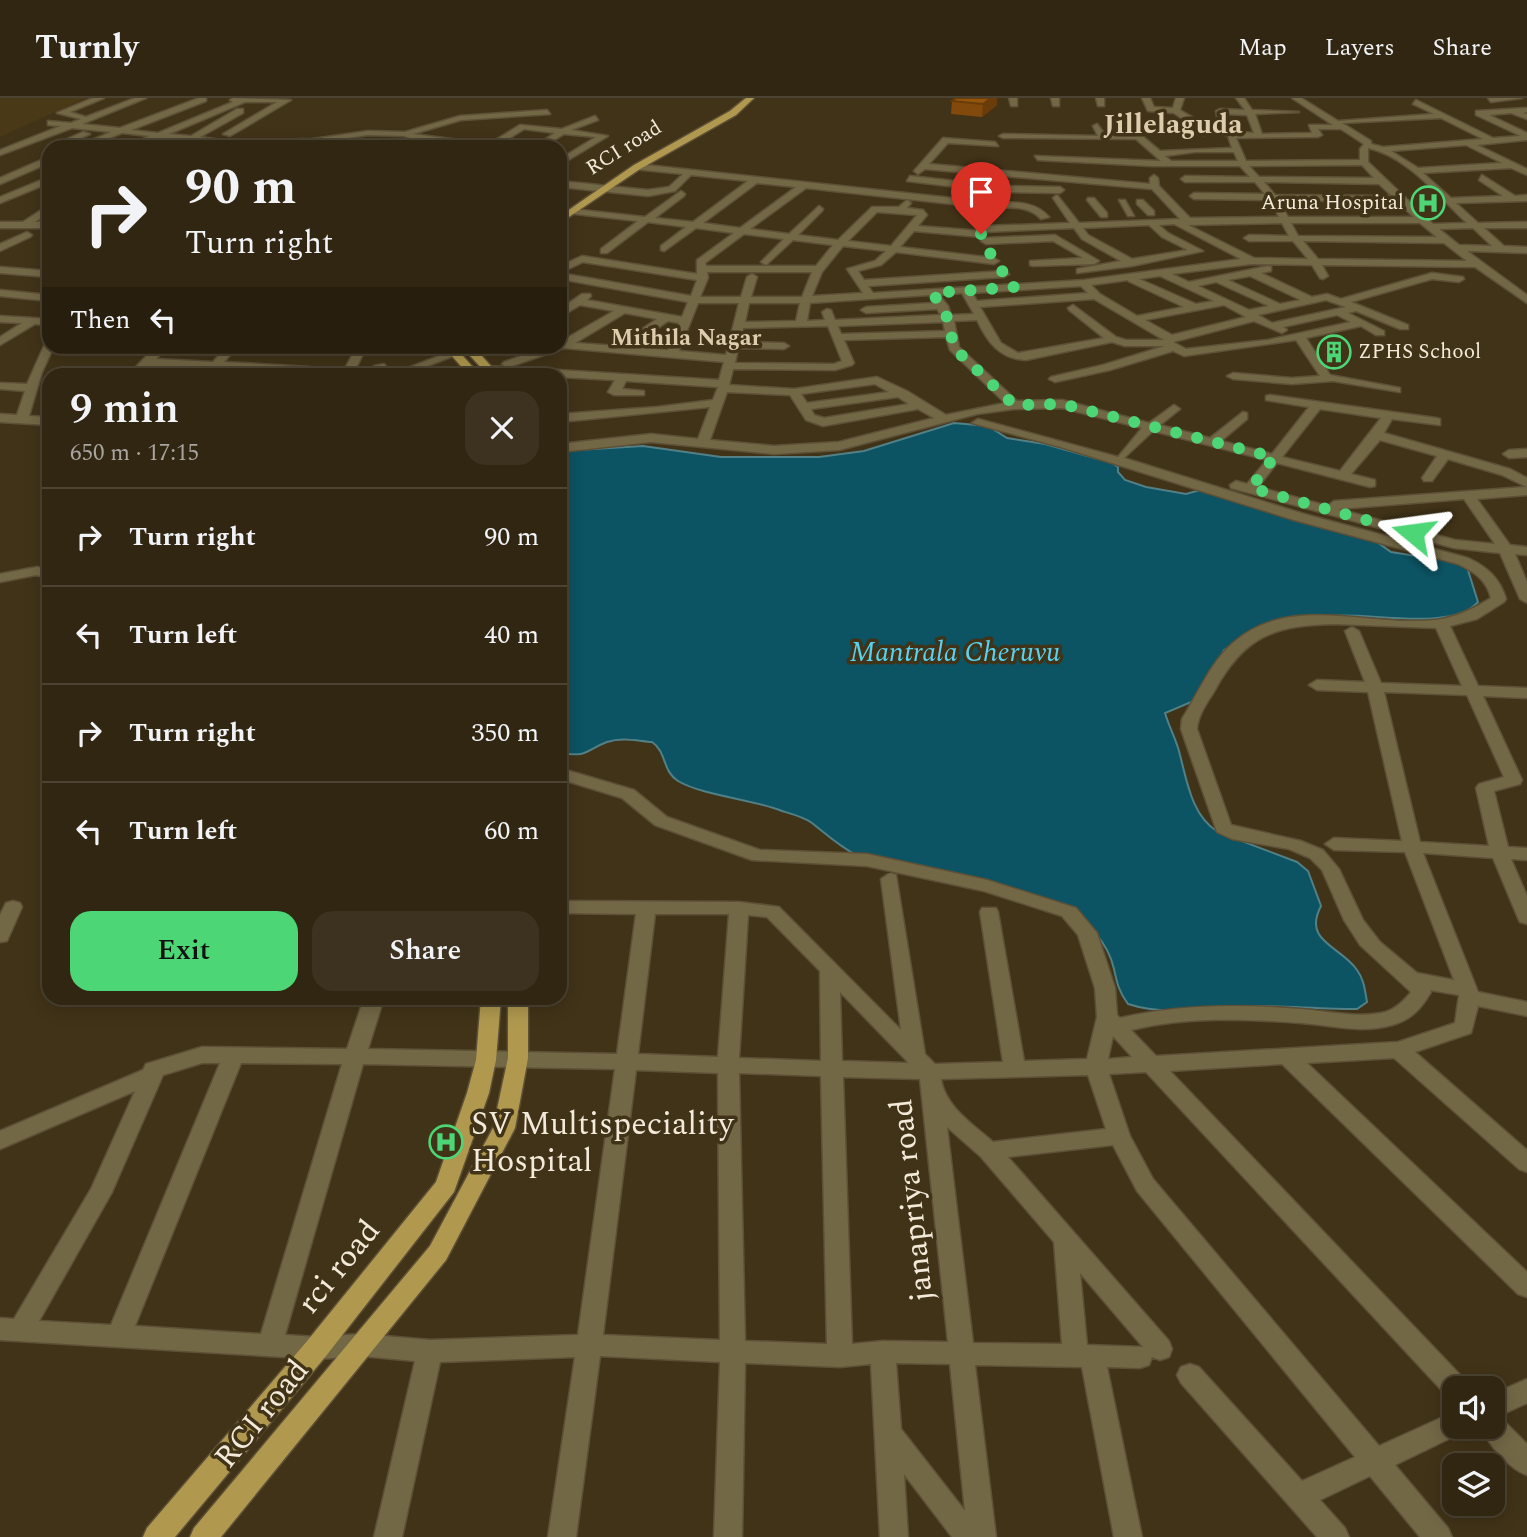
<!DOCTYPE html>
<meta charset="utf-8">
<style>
:root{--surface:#312612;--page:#3d3220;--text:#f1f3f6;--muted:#a8a59f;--line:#4c4332;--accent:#4cd676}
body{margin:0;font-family:Spectral,serif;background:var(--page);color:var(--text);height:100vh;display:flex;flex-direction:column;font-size:26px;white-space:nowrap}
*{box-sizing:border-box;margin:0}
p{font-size:23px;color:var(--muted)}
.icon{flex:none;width:38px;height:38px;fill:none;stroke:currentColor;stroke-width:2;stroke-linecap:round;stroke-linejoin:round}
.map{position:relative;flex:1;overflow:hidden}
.side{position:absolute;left:42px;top:270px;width:525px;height:637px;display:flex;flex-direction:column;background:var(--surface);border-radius:21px;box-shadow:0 4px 18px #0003,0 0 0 2px var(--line)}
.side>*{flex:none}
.top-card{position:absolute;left:42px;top:42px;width:525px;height:214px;border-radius:21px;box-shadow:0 4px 18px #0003,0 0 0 2px var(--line);background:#312612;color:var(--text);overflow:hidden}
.tools{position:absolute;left:1442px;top:1278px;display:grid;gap:14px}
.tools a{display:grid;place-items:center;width:63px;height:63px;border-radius:14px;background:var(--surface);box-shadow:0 4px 18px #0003,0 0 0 2px var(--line);font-size:35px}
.pin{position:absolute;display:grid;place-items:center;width:60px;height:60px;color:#fff;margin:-72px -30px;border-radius:50% 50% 50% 0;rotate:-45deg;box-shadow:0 0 7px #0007}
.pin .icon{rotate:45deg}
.me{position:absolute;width:77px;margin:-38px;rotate:286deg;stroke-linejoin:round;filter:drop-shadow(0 0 5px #0008)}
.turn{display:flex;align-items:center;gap:24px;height:147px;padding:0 28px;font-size:32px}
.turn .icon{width:91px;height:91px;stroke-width:2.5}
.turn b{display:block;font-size:49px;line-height:60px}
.then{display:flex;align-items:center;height:66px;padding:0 28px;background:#0003;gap:14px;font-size:26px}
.round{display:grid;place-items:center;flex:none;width:74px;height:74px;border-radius:21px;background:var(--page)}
.headline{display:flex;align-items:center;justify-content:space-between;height:119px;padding:0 28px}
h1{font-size:42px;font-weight:600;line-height:52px}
.action{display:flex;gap:14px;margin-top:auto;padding:14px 28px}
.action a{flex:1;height:80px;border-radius:21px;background:var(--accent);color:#111;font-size:28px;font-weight:600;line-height:80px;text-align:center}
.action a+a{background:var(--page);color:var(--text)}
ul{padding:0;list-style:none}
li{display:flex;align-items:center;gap:21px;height:98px;padding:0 28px;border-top:2px solid var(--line)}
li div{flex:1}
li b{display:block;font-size:26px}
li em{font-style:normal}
header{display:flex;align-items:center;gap:42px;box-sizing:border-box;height:98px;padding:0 35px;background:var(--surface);border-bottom:2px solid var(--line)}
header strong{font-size:33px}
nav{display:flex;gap:38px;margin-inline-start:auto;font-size:24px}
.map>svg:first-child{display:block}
.built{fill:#4a3916}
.water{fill:#0c5363;stroke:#518087;stroke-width:2}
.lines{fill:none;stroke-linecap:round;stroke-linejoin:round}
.minor-casing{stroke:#5d5037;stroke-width:3}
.major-casing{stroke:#5d5037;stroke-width:3}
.minor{fill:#736846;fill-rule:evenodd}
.major{fill:#b0994f;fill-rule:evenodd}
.wall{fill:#81490b}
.shaded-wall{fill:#693c09}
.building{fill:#96550d;stroke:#693c09;stroke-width:2}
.route{stroke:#4cd676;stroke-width:12;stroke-dasharray:0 21.6}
.labels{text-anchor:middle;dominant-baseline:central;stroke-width:7;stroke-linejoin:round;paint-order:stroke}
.far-street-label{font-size:21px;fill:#f3eada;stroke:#413318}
.far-poi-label{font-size:21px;fill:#f3eada;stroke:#413318;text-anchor:end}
.far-neighbourhood-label{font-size:23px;font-weight:bold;fill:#decdad;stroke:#413318}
.far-district-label{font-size:28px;font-weight:bold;fill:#decdad;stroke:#413318}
.water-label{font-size:28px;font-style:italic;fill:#58d2f1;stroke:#413318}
.near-poi-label{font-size:32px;fill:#f3eada;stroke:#413318;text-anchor:start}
.near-street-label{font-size:32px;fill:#f3eada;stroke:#413318}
</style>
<header>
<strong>Turnly</strong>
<nav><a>Map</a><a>Layers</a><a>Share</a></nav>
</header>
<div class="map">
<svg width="1527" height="1439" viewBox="0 0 1527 1439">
<rect width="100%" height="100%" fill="#413318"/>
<path class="built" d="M0,0H86L0,39Z"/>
<path class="water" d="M954,325L988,328L1007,340L1045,346L1112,365L1118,369V374L1125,382L1146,389L1186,396L1200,392L1236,399L1374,442L1391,454L1416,458L1428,456L1467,469L1478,504C1453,534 1368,514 1331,518C1301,521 1268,536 1238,544L1224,552L1196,602L1165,615C1169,629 1177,643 1180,657C1187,684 1192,718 1218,734L1297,764L1308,773L1321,808C1302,844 1341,848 1357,872C1364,881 1365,893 1367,904L1357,911C1322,911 1287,908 1253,908C1211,909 1168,919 1128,906C1119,894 1117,885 1114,871C1108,843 1086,824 1066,807L856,757C839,748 827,737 812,725C804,719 792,716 782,713C752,701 704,698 678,683C662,673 667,654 652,644C638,643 622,639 607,644C583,653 590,659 560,655V353L643,348L721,359H819L864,353Z"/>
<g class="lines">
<defs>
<path id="minor" d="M93,0H104L70,14L86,19L135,0H146L82,26L120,30L199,0H206V3L131,32L158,35L233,4L230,2L233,0L291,2L230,38L223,36L277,4H245L169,36L191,38L237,11H243V15L200,39L229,43L313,41L368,33L405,34L460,18L547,12L550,16L461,22L413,36L489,46L520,27L562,31L595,18L598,22L571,32L608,38L560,67V61L596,39L564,36L543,49H533L555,35L524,31L496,49H471L416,42L404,38L368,37L313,45L233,49L160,40L137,49H126L149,38L122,35L87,49H76L111,34L72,30L0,57V52L61,28L48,27V23L71,25L81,21L57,15Z
M1009,0H1017V8H1011Z
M1051,0H1059V8H1053Z
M1096,0H1104V8H1098Z
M1142,0H1150L1154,9L1173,10L1176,0H1184L1180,12C1203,27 1227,34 1254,35L1247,17L1224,16L1226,24L1222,26L1218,24L1216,13L1220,11L1245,12L1236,0H1244L1252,12L1299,14L1255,16L1262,36L1312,35L1309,27H1333L1292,0H1301L1338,23L1434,16L1413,6L1416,2L1493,40L1521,38L1476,17V13L1527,10V14L1523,15L1527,16V21L1511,15L1489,17L1527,35V42L1477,47L1527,71V77L1511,70L1423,75L1451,100L1503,98L1479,82L1482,77L1515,98L1527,97V103L1456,105L1478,125L1527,124V130H1484L1504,148L1527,149V155L1467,153L1527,197V205L1475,169L1322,167L1328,178L1323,181L1320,180L1312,167L1251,166L1172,176L1189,184L1268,168L1271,169V173L1261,175L1312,199L1327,196L1341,201L1432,175L1463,179L1464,181L1459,184L1432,181L1351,204L1408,227V231H1400L1356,213L1348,215L1384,233V237H1376L1361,228L1306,240L1330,277L1400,290V294L1333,283L1292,286L1233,281L1227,278L1233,275L1292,280L1320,278L1296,242L1184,258L1173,253L1110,272L1055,284L1049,281L1051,279L1103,267L1165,248H1125L1112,244L1026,262C1000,261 988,245 977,222L954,223L959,249L1017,303L1062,302L1149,325L1174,307L1180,311L1160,327L1210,340L1243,314L1247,315V321L1221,343L1272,356L1309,309L1266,302V298L1270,297L1436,320L1440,321V327L1392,321L1384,335L1510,371L1527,380V389L1502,377L1448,361L1432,383H1424L1422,380L1437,358L1380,342L1351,376L1375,382V388L1370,389L1277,365L1258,389L1328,408L1334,403L1527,389V397L1477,401L1510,447L1527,449V457L1515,456L1527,484V505L1520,501L1500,455L1454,450L1231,390L1230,387L1236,383L1247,386L1267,362L1153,333L1124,360L1304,416L1468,460C1487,469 1500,480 1506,501L1504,504L1477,521L1450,528L1478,588L1527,590V600L1483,598L1522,682L1520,686L1494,693L1508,749L1527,750V762L1511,761L1527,798V826L1520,824L1518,820L1493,760L1423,755L1478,894L1527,904V918L1478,908L1471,935L1415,954L1527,1052V1074L1519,1071L1394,960L1307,965L1527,1174V1199L1518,1196L1282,966L1170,973L1465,1282L1469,1290H1454V1301L1447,1298L1146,974L1109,976L1130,1038L1153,1081L1379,1348L1454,1314V1328H1466L1463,1334L1395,1367L1448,1430L1452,1439H1420L1370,1378L1320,1402L1345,1430L1349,1439H1317L1181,1285L1177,1277L1181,1269L1190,1266L1199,1269L1302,1383L1355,1359L1137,1093L1113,1047L1008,1059L1169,1243L1172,1251L1169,1259L1160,1262L1152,1259L1149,1267L1140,1270L1107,1269L1142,1439H1114L1082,1269L975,1267L996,1439H952L904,1376L908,1439H880L871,1266L840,1269L745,1265L742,1439H714L720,1264L600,1258L576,1439H548L575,1259L440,1264L402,1439H374L415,1263L362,1258L317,1261L0,1242V1220L14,1221L91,1091L135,993L0,1051V1033L143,972L146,966L202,949L347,951L364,900H384L368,951L617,956L636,816L560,815V803L739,804L779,809L901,932L881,781L890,775L896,777L925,956L935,966L1003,964L980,814L982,810H996L998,814L1024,963L1087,961L1097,919L1095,890L1078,837L1062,818L984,793L867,768L752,762L655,727L622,700L560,681V673L566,672L634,692L667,719L760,752L867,756L987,782L1076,810L1097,835L1115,890L1117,917L1120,920C1179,906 1240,906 1301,911C1327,913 1355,920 1381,915C1394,913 1403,904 1411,894L1360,847L1344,822L1322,772L1310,760L1289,751L1232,741L1217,734L1181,631L1182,621C1198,596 1210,565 1233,545C1291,493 1375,532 1442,521C1461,517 1475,510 1491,500C1486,481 1474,474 1458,466L1294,422L1064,350L972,325L978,321L1118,359L1142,330L1062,310L1014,311L977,316L839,352L774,356L651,344L560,354V346L651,336L698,341L710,309L560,324V316L657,309L713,302L718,289L626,283L622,291L644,293V297H614L608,294L615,282L560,279V276L488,274L482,271L488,268L506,269L502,266L504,264L550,248H560V244L614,213L580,207L560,219V211L582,196H590L591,198L587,202L682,219L688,204L560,181V175L691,198L697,182L583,164L560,175V168L582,158L697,176V162L734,135L696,130L664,153L661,152V148L686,129L648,124L607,155H601V151L638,123L575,116L572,115V111L645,119L681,93L685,96L684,98L655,120L693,124L748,83L691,77L675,93L648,98L560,89V83L648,92L669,89L683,76L634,71L637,66L989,104C1011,105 1033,101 1049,119L1041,121C1027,106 1008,110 989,110L806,90L750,131L789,136L819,108L823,111L822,113L798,137L838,142L872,109H899L907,102L911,105L907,110L923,112L927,117L918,128L981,133L986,136L981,139L914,133L900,149L994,160L999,163L994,166L896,154L881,167L858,173L864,182L1004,173L1009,176L1004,179L868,188L873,195L1084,182L1241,161L1174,126L1159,127L1168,135L1203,153L1132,168L1077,175V171L1121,163L1082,141L1074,130L984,134L979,131L984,128L1070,125L1053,100L1057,97L1079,125L1180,121L1152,91L925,71L918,76L914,73L943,40L995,44L998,48L948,45L929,66L1150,86V80L1154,77L1158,80L1159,88L1190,120L1279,119L1270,102L1194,101L1190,98L1194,95L1265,96L1255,84H1185L1181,81L1185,78L1250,79L1240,68H1152L1038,62L1035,58L1161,63L1136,41L1003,40L999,38L1003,36L1098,38L1093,28L1097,26L1106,38L1141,37L1160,53L1232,50L1228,38L1188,25L1174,15L1148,13ZM1441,20L1483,41L1383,49L1371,46V43L1342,25ZM1318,31H1341L1364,46L1360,51V62L1246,63L1236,40L1318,39L1322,37ZM1466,47L1502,65L1418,70L1391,53ZM1368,50C1407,58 1440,100 1467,125L1433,126L1368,64ZM1195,54H1234L1238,63H1171L1165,58ZM1362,67L1374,80L1259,79L1249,68ZM1264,84L1379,86L1392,98L1275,97ZM757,85L796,89L740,130L703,125ZM1278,102L1397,104L1414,119H1288ZM877,114L917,117L891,148L848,143ZM1282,125L1289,138L1249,137L1244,140L1249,143H1293L1308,161L1254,160L1188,127ZM1291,125H1420L1437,139L1298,138ZM1149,127L1162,139L1188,152L1132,161L1088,137L1083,130ZM1473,130L1492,148L1459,147L1439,131ZM744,136L784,141L761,164L766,167L793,142L833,147L816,168H706L705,165ZM1303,143L1444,145L1467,163L1318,161ZM843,148L886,153L875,163L847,171L863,195L812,198L822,174ZM707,174H812L802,199H751L757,179L752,176L747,179L741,199H700L708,180ZM1160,178L1214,203L1196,206L1139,181ZM1250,178L1301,202L1280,206L1228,182ZM1128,182V183L1184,209L1137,218L1100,196L1091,187ZM1216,184L1269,208L1249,212L1198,188ZM1081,188L1088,195L977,203L972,195ZM962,195L974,216L951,217L948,208L939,197ZM929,197L934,205L866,209L861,212L866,215L937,211L941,217L835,222L831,212L827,211L822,214L825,222L807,223L810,205ZM1094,201L1164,242H1126L1116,239L1073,207L1068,210L1069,212L1104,240L1018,255L1001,245L980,209ZM1326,202L1346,209L1272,225L1258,217ZM698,205H739L726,257L679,253ZM749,205H800L796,223L745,224ZM1224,207L1246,219L1172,237L1145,222ZM625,215L657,221L617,248L575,245ZM1337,217L1351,224L1268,242L1186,251L1173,244L1254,223L1282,235L1287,232L1283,229ZM668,223L679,225L668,252L630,249ZM943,224L945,233L841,236L838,228ZM828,228L842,263L834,266L735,265L738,250L784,251L789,248L784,245L740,244L743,230ZM946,239L950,252L1005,305L946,317L907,293L877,279L794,291L729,287L733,271L835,272L852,267L854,265L844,242ZM564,250L724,264L719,282L509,269ZM875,286L889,294L807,305L801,296ZM727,294L790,297L806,322L823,328L918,311L934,320L839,344L774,348L710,342ZM898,299L909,306L824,320L814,317L811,311ZM1320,311L1381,320L1340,373L1282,359ZM1464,401L1495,446L1455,442L1338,411ZM1336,526L1436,530L1462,588L1381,585L1359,533L1352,529L1345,533L1365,584L1317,582L1309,587L1317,592L1368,594L1402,743L1334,740L1325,746L1334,752L1405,754L1454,882L1417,875L1380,844L1363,822L1339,771L1323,752L1301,743L1231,727L1197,631C1198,616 1208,604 1215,592C1245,537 1276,527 1336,526ZM1384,594L1467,597L1504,679L1479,686L1476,690L1489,748L1420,744ZM655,816H729L718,959L638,956ZM748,817L767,819L820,873L821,963L739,960ZM1430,892L1459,897L1455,925L1398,944L1156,958L1131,932C1186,918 1245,921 1301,925C1331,927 1362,936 1392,927C1411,922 1421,911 1431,894ZM840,894L906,962L908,965L842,963ZM1113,938L1132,959L1108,961ZM202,965H220L111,1227L39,1223L112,1094L163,977ZM241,965L342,966L261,1236L135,1228ZM363,966L615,971L578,1237L430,1242L362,1236L317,1239L285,1237ZM636,972L718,975L720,1242L603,1237ZM739,975L821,978L827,1246L745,1243ZM1088,977L1106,1031L993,1044C974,1027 945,1009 941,981ZM843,979L920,981L948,1244L883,1243L852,1246ZM947,1029L981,1059L1054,1144L1062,1246L973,1245ZM1080,1175L1143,1249L1087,1247ZM896,1265L950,1266L965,1413L901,1331Z
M1488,0H1522L1491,4Z
M1164,28L1205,33L1209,35L1205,37L1161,32Z
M83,34L90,36L60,49H49Z
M46,60H49V65L0,86V80Z
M910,78L999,88L1060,89L1064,92L1060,95L999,94L907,83Z
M49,79V85L0,105V99Z
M1088,100H1094L1107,115V119H1101L1087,102Z
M1119,102H1125L1134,118H1128Z
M1137,102H1143L1154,113V117H1148L1137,106Z
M49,107V114L35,124H49V130H0V124H23Z
M27,134L32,137L30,139L0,153V146Z
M1055,137L1099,163L1094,166L1033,168L1030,167V163L1083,160L1053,143L986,146L981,143L986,140Z
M0,169L49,173V179L0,175Z
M0,192L49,197V203L0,198Z
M0,218L49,221V227L35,226L0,247V239L22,225L0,224Z
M49,245V248H54L42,274L29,318L49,319V327L0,324V316L17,317L25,293L0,291V285L27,286L44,248Z
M156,248H168L156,261L213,264L227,248H238L224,264L310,269L316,272L310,275L149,268L140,276H129Z
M360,249L365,252L353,276H342L355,252Z
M452,253L461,255L407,276H381L374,268L384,266L392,276Z
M1527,351V359L1509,360L1503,356L1509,352Z
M37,469L49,472V480L36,477L0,484V476Z
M13,803L20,805L22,809L7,843L0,844V817L6,805Z
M1527,1281V1305L1499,1318L1527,1346V1377C1509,1371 1488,1346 1480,1328H1493V1296Z"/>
<path id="major" d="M746,0H754L736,17L640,71L560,125V118L634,67L730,13Z
M443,248H454L479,276H468Z
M461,248H473L498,276H487Z
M481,900H501L496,962L489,995L454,1094L326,1258L175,1439H143L147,1430L308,1242L436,1084L467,995L476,962Z
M508,900H528V960L515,1030L446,1162L221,1439H190L194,1430L430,1148L493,1030L508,960Z"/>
</defs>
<use href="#minor" class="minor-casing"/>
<use href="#major" class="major-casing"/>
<use href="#minor" class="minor"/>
<use href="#major" class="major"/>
</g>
<path class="wall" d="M952,3L997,7L982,19L951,16Z"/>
<path class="shaded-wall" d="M991,0H997V7L982,19L983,6Z"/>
<path class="building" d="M956,0H991L983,6L952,3Z"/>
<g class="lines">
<path class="route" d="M981,136L994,163L1015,189L933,195L948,221L954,250L1014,307L1062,306L1274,359L1251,390L1413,435"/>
</g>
<defs>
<symbol id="hospital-ring" viewBox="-11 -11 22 22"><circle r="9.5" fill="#413318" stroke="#4cd676" stroke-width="1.5"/><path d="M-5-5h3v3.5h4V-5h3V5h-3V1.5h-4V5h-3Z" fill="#4cd676"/></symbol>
<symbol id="building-ring" viewBox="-11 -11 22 22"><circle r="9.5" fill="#413318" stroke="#4cd676" stroke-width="1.5"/><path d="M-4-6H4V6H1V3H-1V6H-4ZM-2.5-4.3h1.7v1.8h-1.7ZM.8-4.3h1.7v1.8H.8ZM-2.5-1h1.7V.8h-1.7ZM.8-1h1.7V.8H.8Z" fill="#4cd676"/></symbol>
</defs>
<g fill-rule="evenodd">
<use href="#hospital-ring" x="1409" y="86" width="38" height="38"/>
<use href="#building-ring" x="1315" y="235" width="38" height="38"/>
<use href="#hospital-ring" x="427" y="1025" width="38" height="38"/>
</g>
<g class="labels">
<g class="far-street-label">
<text transform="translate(624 50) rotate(-32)">RCI road</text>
</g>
<g class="far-poi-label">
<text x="1404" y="105">Aruna Hospital</text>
<text x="1358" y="254" text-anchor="start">ZPHS School</text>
</g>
<g class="far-neighbourhood-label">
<text x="686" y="240">Mithila Nagar</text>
</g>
<g class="far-district-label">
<text x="1173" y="26">Jillelaguda</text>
</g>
<g class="water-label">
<text x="955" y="554">Mantrala Cheruvu</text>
</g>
<g class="near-poi-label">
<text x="471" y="1026">SV Multispeciality<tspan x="471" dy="37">Hospital</tspan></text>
</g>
<g class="near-street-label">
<text transform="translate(912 1102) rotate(-96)">janapriya road</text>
<text transform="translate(339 1169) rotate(-51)">rci road</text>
<text transform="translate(262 1316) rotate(-51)">RCI road</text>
</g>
</g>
</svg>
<div class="tools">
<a><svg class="icon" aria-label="sound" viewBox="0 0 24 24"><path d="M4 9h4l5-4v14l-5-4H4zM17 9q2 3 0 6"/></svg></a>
<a><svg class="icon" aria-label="layers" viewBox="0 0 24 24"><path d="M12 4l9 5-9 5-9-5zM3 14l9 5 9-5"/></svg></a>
</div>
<div class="pin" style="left:981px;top:136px;background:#d93025"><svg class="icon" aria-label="arrive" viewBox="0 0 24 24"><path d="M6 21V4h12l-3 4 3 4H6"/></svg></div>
<svg class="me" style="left:1413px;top:435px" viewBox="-20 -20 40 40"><path d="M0-17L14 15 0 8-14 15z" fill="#4cd676" stroke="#fff" stroke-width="4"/></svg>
<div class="top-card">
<div class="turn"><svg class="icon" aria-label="right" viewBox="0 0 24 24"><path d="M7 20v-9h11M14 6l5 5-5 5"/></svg><div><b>90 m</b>Turn right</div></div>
<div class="then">Then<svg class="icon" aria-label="left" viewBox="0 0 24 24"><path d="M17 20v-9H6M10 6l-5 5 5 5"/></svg></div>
</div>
<section class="side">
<div class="headline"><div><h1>9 min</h1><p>650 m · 17:15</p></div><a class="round"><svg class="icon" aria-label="close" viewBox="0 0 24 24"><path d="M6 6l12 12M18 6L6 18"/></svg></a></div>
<ul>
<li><svg class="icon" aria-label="right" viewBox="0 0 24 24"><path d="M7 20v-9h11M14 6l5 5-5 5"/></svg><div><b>Turn right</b></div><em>90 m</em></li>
<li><svg class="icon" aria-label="left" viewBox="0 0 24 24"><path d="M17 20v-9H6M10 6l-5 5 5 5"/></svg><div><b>Turn left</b></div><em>40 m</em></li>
<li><svg class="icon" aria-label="right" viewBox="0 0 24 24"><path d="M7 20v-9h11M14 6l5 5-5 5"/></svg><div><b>Turn right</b></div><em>350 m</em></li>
<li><svg class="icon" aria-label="left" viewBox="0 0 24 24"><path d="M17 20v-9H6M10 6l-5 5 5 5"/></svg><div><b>Turn left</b></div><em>60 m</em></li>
</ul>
<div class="action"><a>Exit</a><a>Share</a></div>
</section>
</div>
